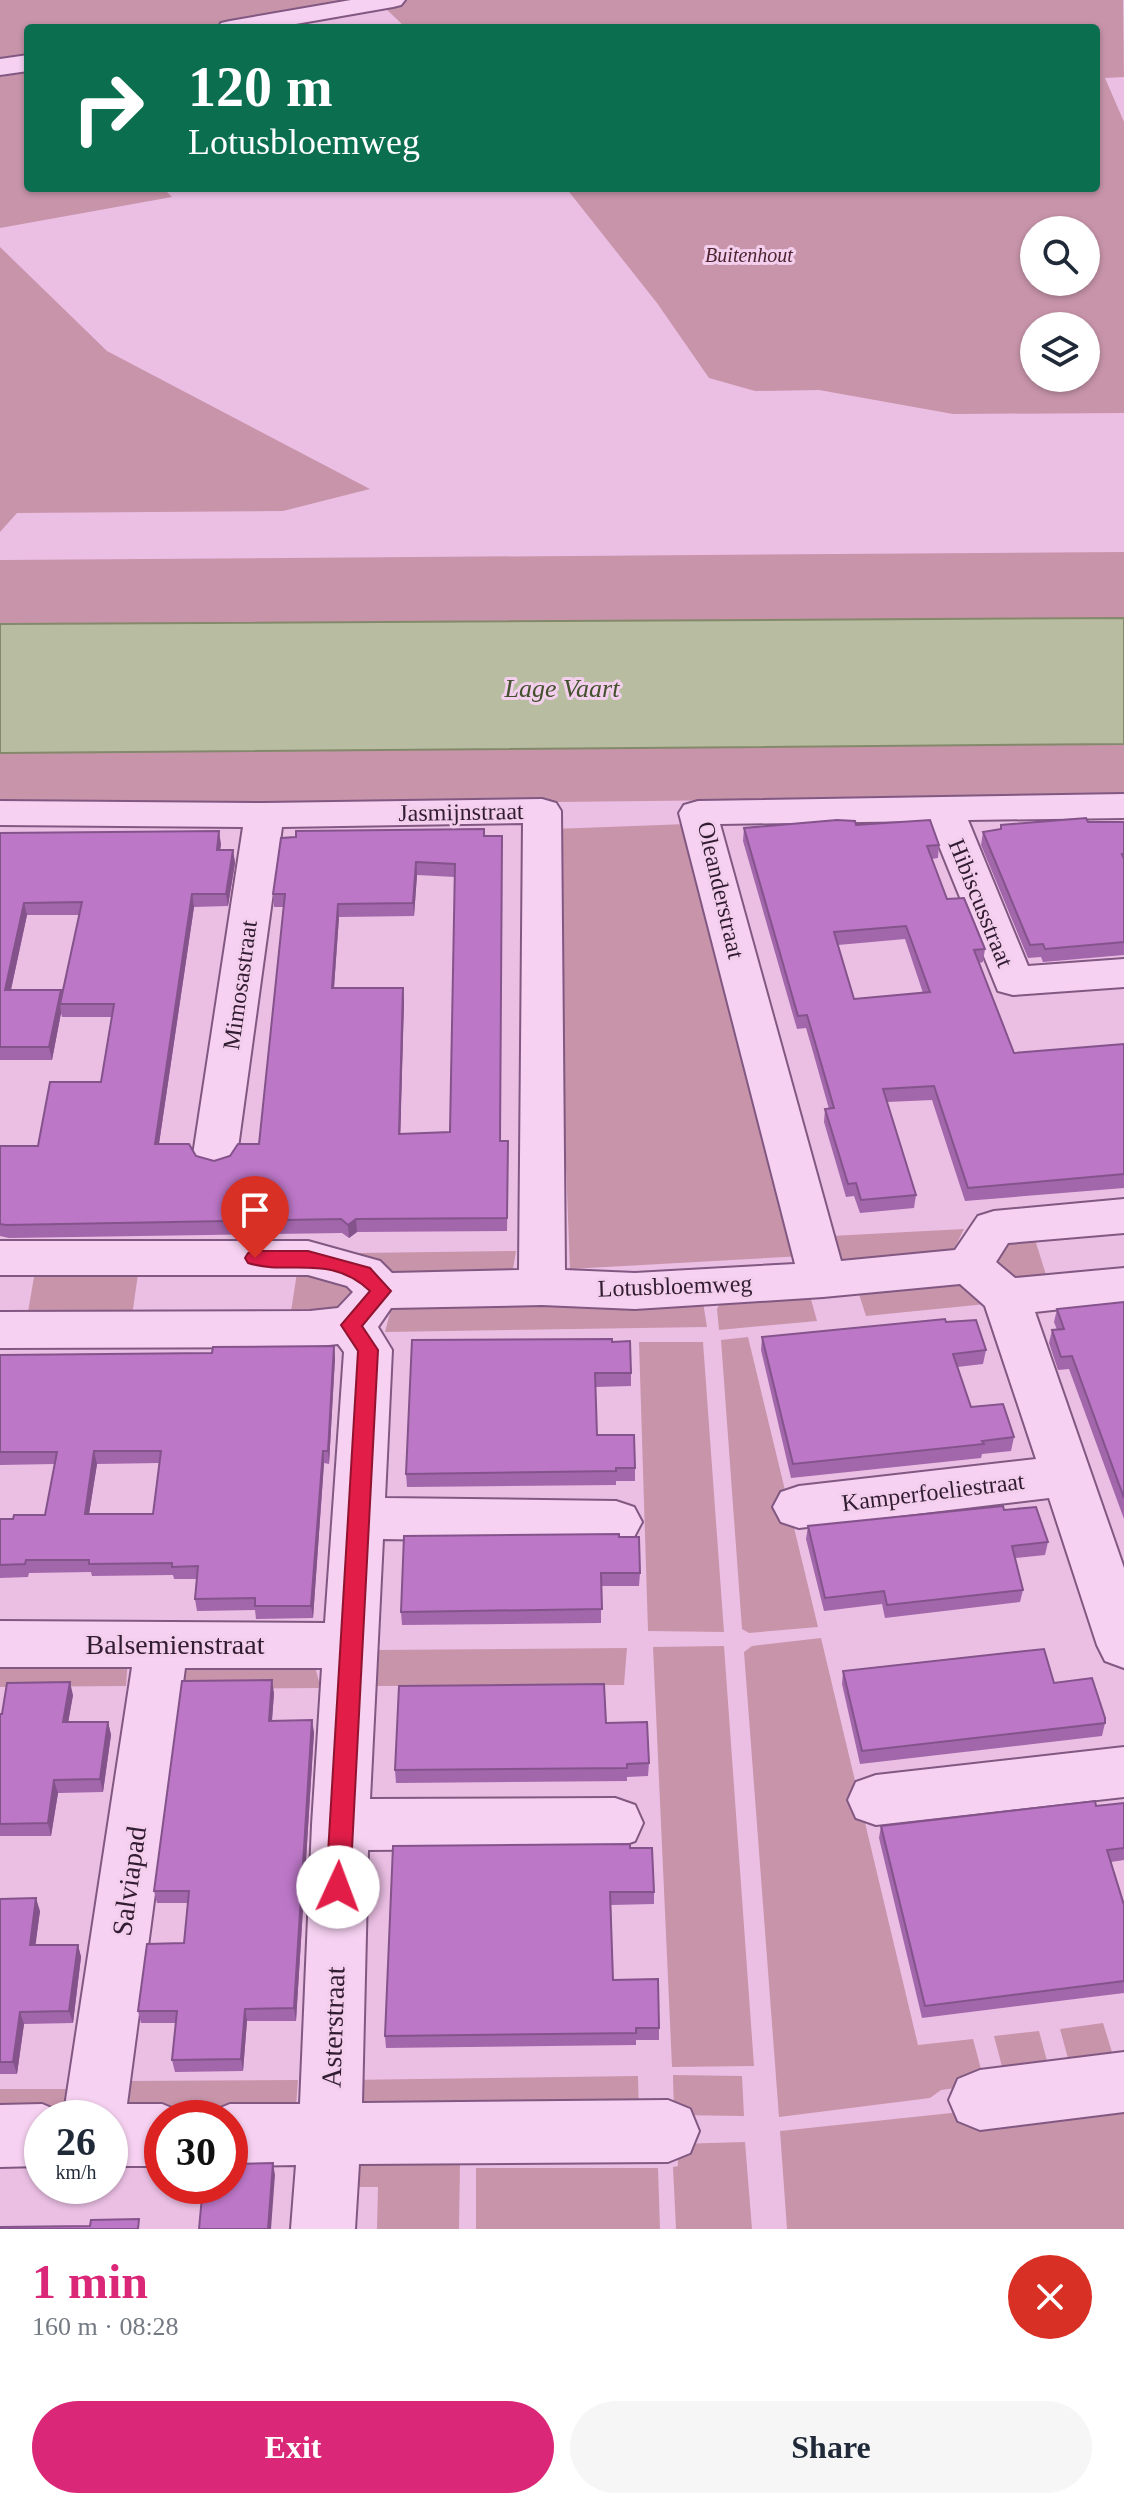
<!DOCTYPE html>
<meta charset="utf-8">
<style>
:root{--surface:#fff;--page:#f6f6f7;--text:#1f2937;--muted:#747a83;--accent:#db2777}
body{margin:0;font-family:"Times New Roman",serif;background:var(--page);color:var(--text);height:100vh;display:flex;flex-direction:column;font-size:30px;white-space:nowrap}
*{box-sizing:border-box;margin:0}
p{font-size:26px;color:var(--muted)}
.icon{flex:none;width:44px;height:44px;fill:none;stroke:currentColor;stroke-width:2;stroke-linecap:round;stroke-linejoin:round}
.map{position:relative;height:2229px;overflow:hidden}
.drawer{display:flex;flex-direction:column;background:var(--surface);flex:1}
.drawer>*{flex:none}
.guide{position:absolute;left:24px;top:24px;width:1076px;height:168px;border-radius:8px;box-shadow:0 2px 6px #0004;background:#0b6e4f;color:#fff;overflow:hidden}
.controls{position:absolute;left:1020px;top:216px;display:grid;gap:16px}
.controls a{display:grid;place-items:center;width:80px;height:80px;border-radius:50%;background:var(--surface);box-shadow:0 2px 6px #0004;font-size:40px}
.speed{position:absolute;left:24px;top:2100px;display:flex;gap:16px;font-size:40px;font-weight:700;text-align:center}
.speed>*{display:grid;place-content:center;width:104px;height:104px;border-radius:50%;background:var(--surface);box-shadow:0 2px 6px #0004;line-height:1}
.speed small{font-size:20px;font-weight:400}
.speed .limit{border:12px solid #d22;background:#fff;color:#111}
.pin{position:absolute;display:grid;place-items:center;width:68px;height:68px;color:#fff;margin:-82px -34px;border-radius:50% 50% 50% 0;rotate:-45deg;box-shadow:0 0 8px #0007}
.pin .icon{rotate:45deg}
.me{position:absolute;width:88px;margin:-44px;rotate:2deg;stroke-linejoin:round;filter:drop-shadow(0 0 6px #0008)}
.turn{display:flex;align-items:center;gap:28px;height:168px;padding:0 32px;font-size:36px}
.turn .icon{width:104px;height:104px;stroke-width:2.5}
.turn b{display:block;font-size:56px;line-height:68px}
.round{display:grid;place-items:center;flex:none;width:84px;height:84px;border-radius:42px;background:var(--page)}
.headline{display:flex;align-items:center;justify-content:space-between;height:136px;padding:0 32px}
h1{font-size:48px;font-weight:600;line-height:60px;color:var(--accent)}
.primary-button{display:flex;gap:16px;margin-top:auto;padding:16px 32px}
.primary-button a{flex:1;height:92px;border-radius:48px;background:var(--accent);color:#fff;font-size:32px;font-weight:600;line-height:92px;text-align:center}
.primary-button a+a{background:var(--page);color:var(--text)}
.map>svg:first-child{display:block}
.green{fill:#c894aa;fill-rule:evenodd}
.water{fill:#b8bda2;stroke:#83896a;stroke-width:2}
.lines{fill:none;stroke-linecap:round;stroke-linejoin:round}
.minor-casing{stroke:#815882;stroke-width:4}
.minor{fill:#f6d1f1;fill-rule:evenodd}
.wall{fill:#a266ab;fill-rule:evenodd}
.shaded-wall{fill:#84538b}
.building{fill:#bc77c7;stroke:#84538b;stroke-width:2;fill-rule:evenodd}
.route{fill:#e11d48;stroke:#92132f;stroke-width:2}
.labels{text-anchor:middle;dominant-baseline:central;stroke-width:6;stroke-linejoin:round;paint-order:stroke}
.far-park-label{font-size:20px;font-style:italic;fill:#4e2430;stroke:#f3ceed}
.street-label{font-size:24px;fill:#311c32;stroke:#f3ceed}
.water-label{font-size:26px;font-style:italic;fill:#43512c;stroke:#f3ceed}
.near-street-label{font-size:28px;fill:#311c32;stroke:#f3ceed}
</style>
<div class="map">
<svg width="1124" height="2229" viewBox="0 0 1124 2229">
<rect width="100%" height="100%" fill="#ebbfe4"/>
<path class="green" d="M0,0H1123L1124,77L1105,78L1124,122V413L953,414L819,390L755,391L709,378L657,303L566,188H1096V28H406L383,6L257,28H28V68L0,73ZM1034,230H1086V282H1034ZM1034,326H1086V378H1034Z
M28,72V188H163L172,197L0,228V77Z
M0,247L107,351L370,489L283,511L17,513L0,532Z
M1124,552V618L0,624V560Z
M1124,744V796L0,808V753Z
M687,824L802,1256L570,1269L553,829Z
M964,1229L950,1257L837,1259L831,1236Z
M1033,1233L1047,1278L1013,1282L984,1266L1001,1237Z
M516,1251L512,1275L393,1278L357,1253Z
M298,1266L328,1270L362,1298L341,1316L290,1318Z
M139,1267L132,1316L27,1318L35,1271Z
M956,1278L996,1303L866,1316L857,1288Z
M809,1292L817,1321L719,1330L717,1309L721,1301Z
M534,1298L703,1302L707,1327L385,1332L391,1309Z
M748,1337L818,1627L749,1633L742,1629L721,1340Z
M639,1342H703L724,1632L648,1631Z
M821,1638L918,2045L973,2039L985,2084L941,2090L930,2098L779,2117L744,1652L752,1646Z
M724,1646L754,2066L672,2067L653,1647Z
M627,1648L624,1685L374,1686L376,1650Z
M0,1657L128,1659L126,1686L0,1687Z
M182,1657L313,1660L321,1688L177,1689Z
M1103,2023L1117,2068L1072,2073L1060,2029Z
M1039,2031L1051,2076L1006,2082L994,2036Z
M673,2075L742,2076L744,2116L674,2115Z
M638,2076L639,2117H367L346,2080Z
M298,2080L295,2120L117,2118L120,2081Z
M0,2089H72L68,2118L0,2122Z
M1124,2095V2229H787L780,2131Z
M745,2142L752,2229H676L673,2167L678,2166L677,2144Z
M344,2147L460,2163L459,2229H377L378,2187H341Z
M476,2168H658L660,2229H476Z"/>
<path class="water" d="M1124,618V744L0,753V624Z"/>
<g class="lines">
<defs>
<path id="minor" d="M351,0H405L401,5L393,7L273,28H218L221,23L230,21Z
M28,55V71L0,75V59Z
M1124,794V818L968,820L1028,966L1124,959V987L1013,995L998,991L929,821L720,824L841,1261L955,1250L978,1216L994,1211L1124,1199V1233L1008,1243L996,1262L1015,1278L1124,1268V1302L1035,1312L1124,1568V1668L1105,1661L1097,1645L1049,1498L799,1528L781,1522L773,1507L781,1492L799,1486L1036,1459L985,1306L960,1284L823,1297L635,1309L542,1305L391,1308L378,1327L392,1350L385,1498L616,1501L634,1507L642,1522L634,1537L616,1543L383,1539L370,1799L615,1798L635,1805L643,1823L635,1841L615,1848L368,1850L362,2103L668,2100L690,2109L699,2131L690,2153L668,2162L359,2164L355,2229H291L296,2165L230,2166V2118H206L208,2113L230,2104H300L312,1825L322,1668H185L127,2104H162L184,2113L186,2118H162V2166H110V2118H42V2166L0,2167V2105L42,2104L64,2113L132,1667H0V1621L325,1623L344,1352L338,1344L310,1347L0,1348V1312L310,1311L338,1308L353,1292L347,1286L308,1275H0V1241H308L380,1261L392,1273L519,1270L523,823L282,827L237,1155L231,1166L215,1171L199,1166L193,1155L243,827L0,825V801L264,803L542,799L556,803L561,811L565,1270L635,1273L795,1264L679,813L684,805L698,801Z
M1124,1747V1797L876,1825L856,1818L848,1800L856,1782L876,1775Z
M1124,2052V2112L980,2130L958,2121L949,2100L958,2079L980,2070Z"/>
</defs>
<use href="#minor" class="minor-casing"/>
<use href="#minor" class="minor"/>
</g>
<path class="wall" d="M1088,822H1124V955L1043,962L1041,957L1028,958L981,845L983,832Z
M856,825L939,845L938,858L932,859L947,899L985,949L983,962L979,963L1014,1053L1124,1044V1188L965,1201L932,1100L887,1102L916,1195L914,1208L860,1213L854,1196L846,1197L824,1122L825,1109H829L813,1052L806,1028L797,1029L743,841L744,828ZM905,939L923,993L854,999L838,945Z
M484,829L500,1141H508L507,1231L357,1232L349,1238L342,1233L9,1238L0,1236V1146H38L101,1082L112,1017H62L61,1013L52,1060H0V833L221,844L220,850H233L235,863L228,906L194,907L159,1144L214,1161L259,1144L284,907H274L273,894ZM417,875L455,877L450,1132L400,1134L404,1001L403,988H334L339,917L414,916ZM27,915H79L62,994L61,990H11Z
M1124,1302V1519L1069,1369L1058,1370L1049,1343L1052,1330H1057L1054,1322L1057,1309Z
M946,1322L986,1350L983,1364L957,1367L971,1407L1014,1437L1011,1451L982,1454L981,1458L791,1478L761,1350L762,1337Z
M612,1342L631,1373V1386L595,1387L597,1435L635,1468V1481H616V1485L407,1487L406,1474Z
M334,1346L335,1358L329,1464L324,1463L313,1618L256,1619L255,1610L197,1611L195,1599L197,1579H174L173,1575L92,1576L91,1572L29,1573L28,1577L0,1578V1519H13L45,1515L55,1464L0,1465V1355L212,1353ZM159,1463L153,1514H89L97,1464Z
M1004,1510L1048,1542L1045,1555L1015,1558L1023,1590L1020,1602L885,1618L882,1604L824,1611L806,1539L808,1526Z
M619,1537L640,1573L639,1586H601V1623L402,1625L401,1612Z
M843,1671L1054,1683L1105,1723L1102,1736L860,1764L842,1684Z
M274,1693L272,1720L314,1732L296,2021H247L243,2071L175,2072L172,2060L176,2023H141L138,2011L184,1943L188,1903H157L154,1891Z
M73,1695L68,1722H108L111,1735L103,1792L58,1793L51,1836H0V1714Z
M606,1723L649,1763L648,1776L627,1777V1781L396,1783L395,1770Z
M1124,1803V1860L1111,1862L1124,1905V1993L922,2018L879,1838L881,1826Z
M630,1848L654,1892V1904L611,1905L613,1980L659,2028V2040H636V2045L386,2048L385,2036Z
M0,1899L40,1911L35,1945H78L81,1957L73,2023L24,2024L17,2074H0Z"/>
<path class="shaded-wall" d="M219,831L221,844L218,863L217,850Z
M233,850L235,863L228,906L226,894Z
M416,862L417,875L414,916L413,903Z
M192,894L194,907L157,1157L155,1144Z
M24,903L27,915L8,1003L5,990Z
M338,904L339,917L333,1001L332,988Z
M403,988L404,1001L400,1147L399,1134Z
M61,990L63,1004H60L61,1013L52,1060L49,1047Z
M356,1219L357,1232L349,1238L348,1225Z
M334,1346L335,1358L329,1464L328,1451Z
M94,1451L97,1464L87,1527L85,1514Z
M323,1451L324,1463L313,1618L311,1606Z
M272,1680L274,1693L271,1733L269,1721Z
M70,1682L73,1695L66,1735L63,1722Z
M312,1720L314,1732L296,2021L294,2008Z
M108,1722L111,1735L103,1792L100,1779Z
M54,1780L58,1793L51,1836L48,1823Z
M36,1898L40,1911L34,1957L30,1945Z
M78,1945L81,1957L73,2023L69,2011Z
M245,2009L247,2021L243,2071L241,2059Z
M20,2012L24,2024L17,2074L13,2062Z
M273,2163L275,2175L271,2229H268Z"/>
<path class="building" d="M1086,818L1088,822H1124V854H1122L1124,859V942L1045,949L1043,944L1030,945L983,832L1001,829V825Z
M837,820L855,821L856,825L930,820L939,845L927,846L947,899L964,898L985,949L974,950L1014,1053L1124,1044V1174L968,1188L934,1086L883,1089L916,1195L861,1200L856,1183L848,1184L825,1109L834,1108L814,1039L807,1015L798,1016L744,828ZM906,926L930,992L854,999L834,932Z
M484,829V836H502L500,1141H508L507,1218L356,1219L348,1225L341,1219L6,1225L0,1224V1146H38L50,1082H101L114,1004H60L82,902L24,903L5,990H61L49,1047H0V833L219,831L217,850H233L226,894H192L155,1144H189L196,1156L214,1161L230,1156L238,1144H259L285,894H273L281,838L296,837V831ZM416,862L455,864L450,1132L399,1134L403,988H332L338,904L413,903Z
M1124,1302V1498L1072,1356L1061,1357L1052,1330L1064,1329L1057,1309Z
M945,1319L946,1322L976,1320L986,1350L953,1354L971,1407L1003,1404L1014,1437L982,1441L984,1444L793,1464L762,1337Z
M612,1339V1342L630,1341L631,1373H595L597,1435H634L635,1468H616V1471L406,1474L412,1340Z
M334,1346L328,1451H323L311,1606H255V1598L195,1599L198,1566L172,1567V1563L89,1564V1560H26L25,1564L0,1565V1519H13L14,1515H45L57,1452H0V1355L212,1353L213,1347ZM94,1451H161L153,1514H85Z
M1003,1506L1004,1510L1036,1507L1048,1542L1012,1546L1023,1590L887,1605L884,1591L825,1598L808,1526Z
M619,1534V1537H639L640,1573H601L602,1609L401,1612L404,1536Z
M1044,1649L1054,1683L1092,1678L1105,1718V1723L862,1751L843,1671Z
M272,1680L269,1721L312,1720L294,2008L245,2009L241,2059L172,2060L177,2011H138L147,1944L184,1943L189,1891H154L182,1681Z
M70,1682L63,1722H108L100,1779L54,1780L48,1823L0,1824V1714H2L7,1683Z
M604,1684L606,1723L647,1722L649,1763L627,1764V1768L395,1770L399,1686Z
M1095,1801L1096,1806L1124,1803V1848L1107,1850L1124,1905V1981L925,2006L881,1826Z
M630,1844V1848H652L654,1892H610L613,1980L658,1979L659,2028H636V2033L385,2036L393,1846Z
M36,1898L30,1945H78L69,2011L20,2012L13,2062H0V1899Z
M273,2163L268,2229H199L203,2186H230V2164Z
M139,2219L138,2229H0V2227L90,2226L91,2220Z"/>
<path class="route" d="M255,1251H308L363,1266L370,1268L391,1291L362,1326L378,1350L350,1887L346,1895L338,1898L329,1895L326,1887L358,1351L341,1325L370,1291C330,1253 290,1276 248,1263L245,1258L248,1253Z"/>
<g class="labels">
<g class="far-park-label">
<text x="749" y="255">Buitenhout</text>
</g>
<g class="street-label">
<text transform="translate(461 812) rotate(-1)">Jasmijnstraat</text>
<text transform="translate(721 890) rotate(77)">Oleanderstraat</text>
<text transform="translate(981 903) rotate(68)">Hibiscusstraat</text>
<text transform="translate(240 985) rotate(-82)">Mimosastraat</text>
<text transform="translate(675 1286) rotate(-2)">Lotusbloemweg</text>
<text transform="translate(933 1492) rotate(-7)">Kamperfoeliestraat</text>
</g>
<g class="water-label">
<text x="562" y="688">Lage Vaart</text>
</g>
<g class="near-street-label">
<text x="175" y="1644">Balsemienstraat</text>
<text transform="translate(129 1881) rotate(-82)">Salviapad</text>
<text transform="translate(333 2027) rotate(-88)">Asterstraat</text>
</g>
</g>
</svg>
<div class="controls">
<a><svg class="icon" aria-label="search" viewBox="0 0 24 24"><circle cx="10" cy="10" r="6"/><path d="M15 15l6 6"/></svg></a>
<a><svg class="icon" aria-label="layers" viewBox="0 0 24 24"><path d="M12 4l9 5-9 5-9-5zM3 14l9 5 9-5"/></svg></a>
</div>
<div class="speed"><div>26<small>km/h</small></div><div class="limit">30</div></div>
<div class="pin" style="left:255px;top:1258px;background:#d93025"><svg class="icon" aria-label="arrive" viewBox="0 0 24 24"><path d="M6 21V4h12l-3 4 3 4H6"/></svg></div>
<svg class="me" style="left:338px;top:1887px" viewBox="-20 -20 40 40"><circle r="19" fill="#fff"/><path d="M0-13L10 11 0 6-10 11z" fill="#e11d48"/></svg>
<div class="guide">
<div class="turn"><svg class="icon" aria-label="right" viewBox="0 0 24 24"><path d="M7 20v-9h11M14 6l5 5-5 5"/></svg><div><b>120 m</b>Lotusbloemweg</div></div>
</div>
</div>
<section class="drawer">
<div class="headline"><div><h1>1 min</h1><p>160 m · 08:28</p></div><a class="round" style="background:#d93025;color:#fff"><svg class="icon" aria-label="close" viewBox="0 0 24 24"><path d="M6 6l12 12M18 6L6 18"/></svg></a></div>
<div class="primary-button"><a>Exit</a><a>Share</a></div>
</section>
